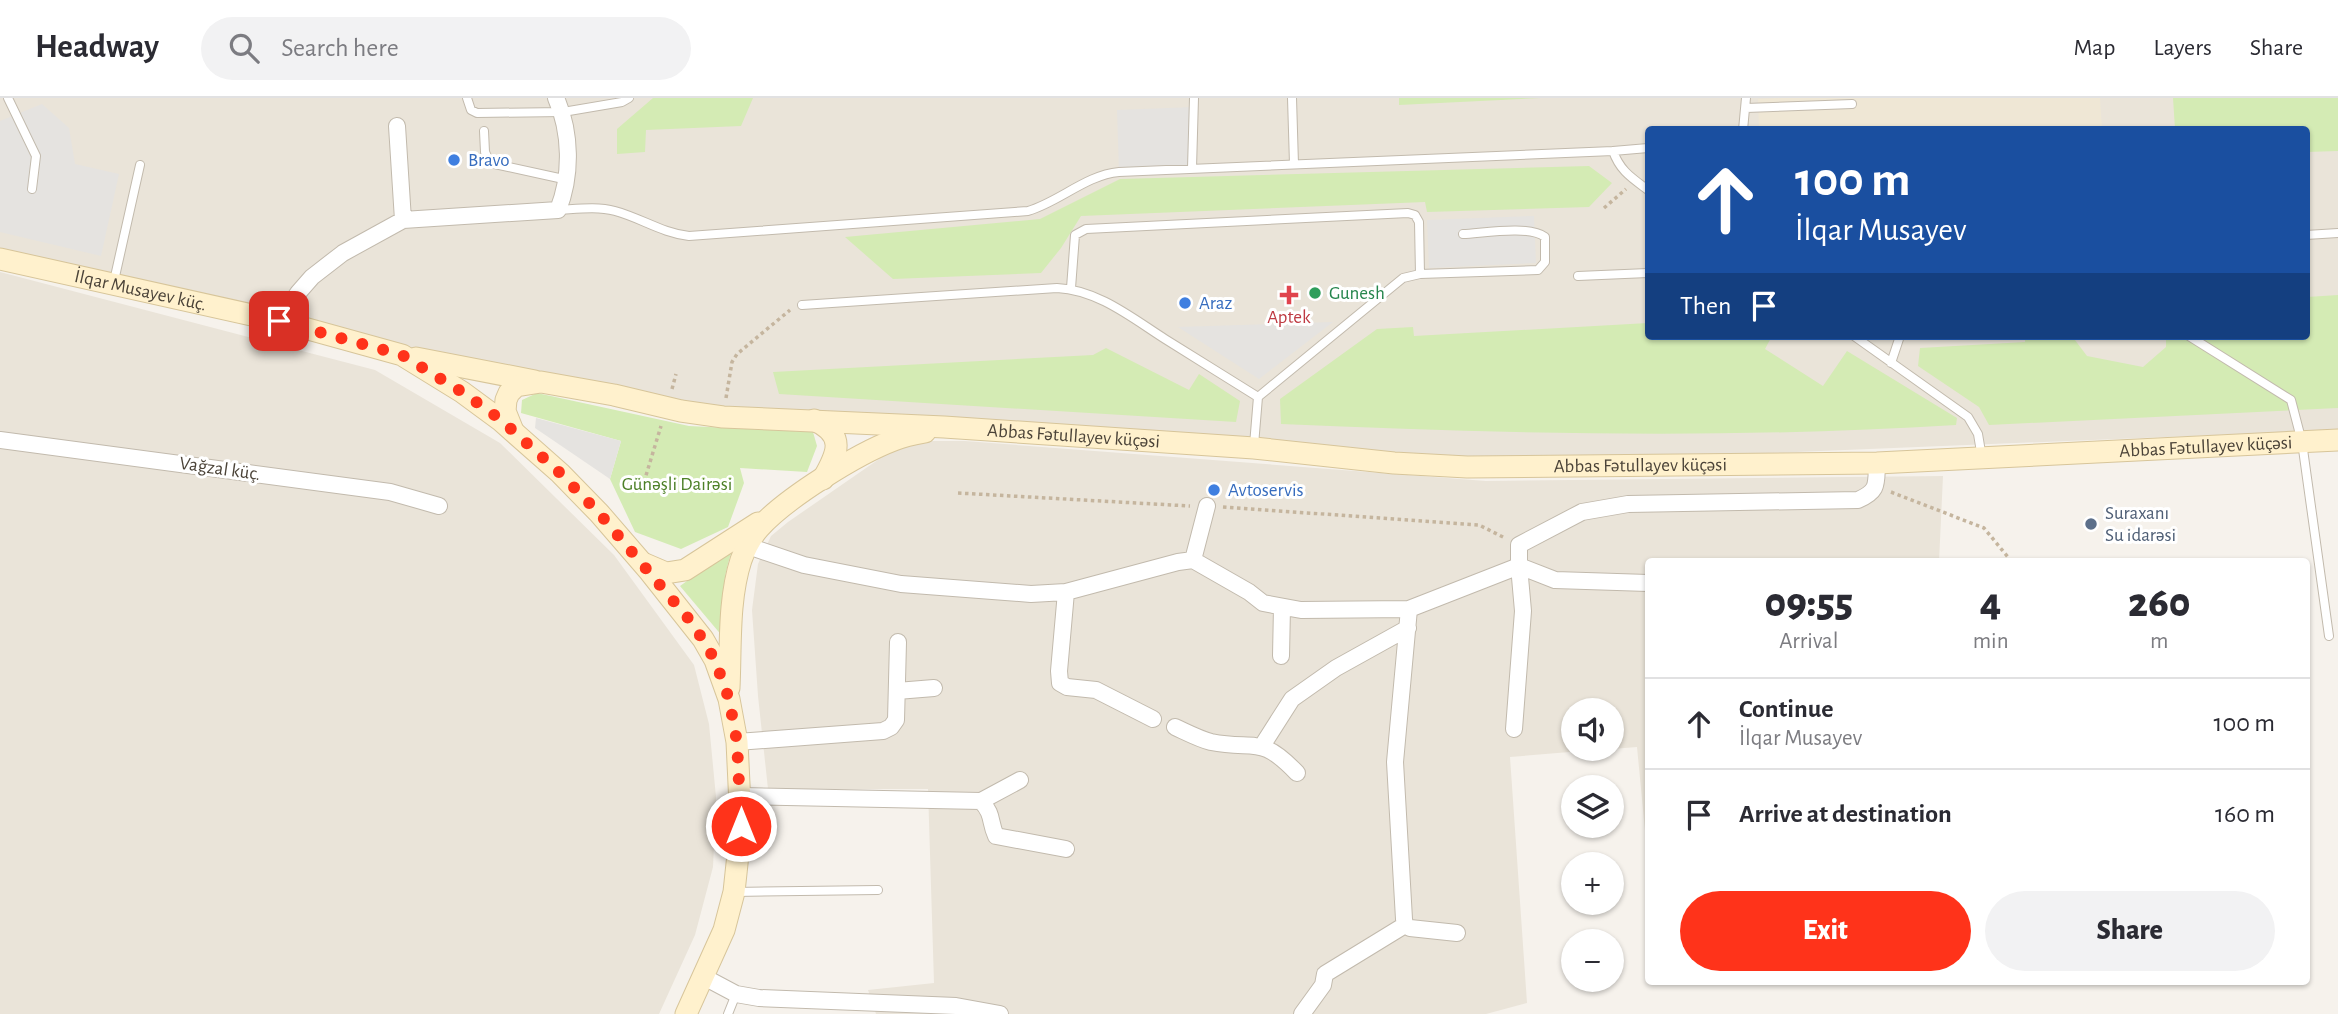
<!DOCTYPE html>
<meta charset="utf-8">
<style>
:root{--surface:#fff;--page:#f2f2f3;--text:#2b2b33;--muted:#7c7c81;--line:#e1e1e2;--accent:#ff331a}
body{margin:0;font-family:"Alegreya Sans",sans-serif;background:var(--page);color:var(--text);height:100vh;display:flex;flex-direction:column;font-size:26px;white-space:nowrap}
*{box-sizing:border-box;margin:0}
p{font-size:23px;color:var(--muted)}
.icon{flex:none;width:38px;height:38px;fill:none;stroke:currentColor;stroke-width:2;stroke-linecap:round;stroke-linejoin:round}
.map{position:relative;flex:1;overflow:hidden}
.drawer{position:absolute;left:1645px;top:460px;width:665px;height:427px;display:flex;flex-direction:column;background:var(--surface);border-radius:7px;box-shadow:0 2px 5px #0004}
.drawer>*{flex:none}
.guide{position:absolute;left:1645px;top:28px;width:665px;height:214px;border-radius:7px;box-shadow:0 2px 5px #0004;background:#1a4fa0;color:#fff;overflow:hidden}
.tools{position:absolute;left:1561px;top:600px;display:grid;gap:14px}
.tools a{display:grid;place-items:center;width:63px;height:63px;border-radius:50%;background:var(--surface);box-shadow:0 2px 5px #0004;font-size:35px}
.pin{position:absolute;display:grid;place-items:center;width:60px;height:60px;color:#fff;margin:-30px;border-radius:14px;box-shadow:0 4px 10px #0006}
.me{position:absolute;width:77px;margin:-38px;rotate:0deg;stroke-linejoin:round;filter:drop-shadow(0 0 5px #0008)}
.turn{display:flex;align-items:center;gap:24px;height:147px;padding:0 35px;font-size:32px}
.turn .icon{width:91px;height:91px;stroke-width:2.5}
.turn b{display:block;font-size:49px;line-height:60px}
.then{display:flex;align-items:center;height:66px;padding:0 35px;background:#0003;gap:14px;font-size:26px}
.eta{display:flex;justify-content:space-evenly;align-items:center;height:119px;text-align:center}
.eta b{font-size:42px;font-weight:800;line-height:49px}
.action{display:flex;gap:14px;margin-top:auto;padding:14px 35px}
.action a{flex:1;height:80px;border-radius:42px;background:var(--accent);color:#fff;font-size:28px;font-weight:800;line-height:80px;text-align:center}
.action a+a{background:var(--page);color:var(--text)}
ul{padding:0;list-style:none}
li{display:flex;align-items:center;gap:21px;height:91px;padding:0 35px;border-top:2px solid var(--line)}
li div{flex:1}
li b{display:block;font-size:26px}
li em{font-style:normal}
header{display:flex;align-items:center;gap:42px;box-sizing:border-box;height:98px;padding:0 35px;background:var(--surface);border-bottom:2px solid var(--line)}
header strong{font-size:33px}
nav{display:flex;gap:38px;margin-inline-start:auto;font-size:24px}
.search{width:490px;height:63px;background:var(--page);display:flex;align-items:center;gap:18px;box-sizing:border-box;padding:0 24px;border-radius:38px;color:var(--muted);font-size:26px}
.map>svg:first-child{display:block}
.residential{fill:#eae4d9;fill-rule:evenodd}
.education{fill:#efe7d5}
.green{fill:#d4ebb4}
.parking{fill:#e5e3e0}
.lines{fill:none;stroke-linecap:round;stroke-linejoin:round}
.lane-casing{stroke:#c2baad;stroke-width:10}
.street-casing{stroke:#c2baad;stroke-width:18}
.secondary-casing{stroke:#d7c59a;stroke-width:23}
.path{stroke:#c5b59e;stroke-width:3.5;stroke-dasharray:3.5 3.5;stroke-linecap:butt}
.lane{stroke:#fff;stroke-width:8}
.street{stroke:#fff;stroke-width:16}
.secondary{stroke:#fff1cd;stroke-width:21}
.route{stroke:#ff331a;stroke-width:12;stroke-dasharray:0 21.6}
.shop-dot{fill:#3f7fe0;stroke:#fff;stroke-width:2.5}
.leisure-dot{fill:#2e9e5b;stroke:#fff;stroke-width:2.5}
.health-dot{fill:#e0444e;stroke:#fff;stroke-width:2.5}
.service-dot{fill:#5c6f8a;stroke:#fff;stroke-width:2.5}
.labels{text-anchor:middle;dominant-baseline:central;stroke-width:6;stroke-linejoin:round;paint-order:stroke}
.shop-label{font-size:19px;fill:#366cbe;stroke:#fff;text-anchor:start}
.street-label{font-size:19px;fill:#4b4338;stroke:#fff}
.leisure-label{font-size:19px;fill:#27864d;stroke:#fff;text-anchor:start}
.health-label{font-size:19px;fill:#be3a42;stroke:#fff}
.park-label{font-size:19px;fill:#4d8028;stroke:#fff}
.service-label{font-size:19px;fill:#4e5e75;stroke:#fff;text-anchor:start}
</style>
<header>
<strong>Headway</strong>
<div class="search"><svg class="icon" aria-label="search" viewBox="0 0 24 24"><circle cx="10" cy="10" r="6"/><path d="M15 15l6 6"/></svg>Search here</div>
<nav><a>Map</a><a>Layers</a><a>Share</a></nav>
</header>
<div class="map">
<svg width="2338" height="916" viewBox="0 0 2338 916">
<rect width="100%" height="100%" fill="#f6f2ec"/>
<path class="residential" d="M0,0H2338V332L1448,368L723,319L0,161ZM1648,32H2306V238H1648Z
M0,174L375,272L500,345L614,457L694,567L709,626L716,699L713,769L695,837L659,916H0Z
M919,343H965L1486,383L1943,378L1939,464H1648V764L1637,649L1612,651V612H1573V651H1606L1510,659L1527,905L1486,916H876L868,892L934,885L928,691H768L758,598L752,512L758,466L771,438L788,424L895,350Z"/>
<path class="education" d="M1782,0H2100L2102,31H1759L1758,1Z"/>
<path class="green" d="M653,0H753L741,28L646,32L645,54L617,56V31Z
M1399,0H1541L1399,7Z
M2173,0H2338V53L2307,54L2306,32L2175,31Z
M1589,68L1612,85L1589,109L1427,114L1425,104L1081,118L1061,150L1041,175L893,181L845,139L1040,121L1120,81Z
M2338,197V310L1989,327L1979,309L1918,268L1920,250L2025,244V238H2072L2087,258L2143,269L2166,249V238H2306L2307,199Z
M1648,225V238H1772L1765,251L1823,288L1847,253L1957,320L1956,327C1732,341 1506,336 1281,326L1280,301L1377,231L1413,229L1414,238Z
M1106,250L1189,292L1199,276L1240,303L1236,324L779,296L773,274L1093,257Z
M537,295L689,328L813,334L817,348L807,374L740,370L744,385L728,429L681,451L635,434L610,381L621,343L521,315L522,302Z
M733,450C722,479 721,508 723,539L680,488Z"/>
<path class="parking" d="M42,6L69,30L75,66L119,76L101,158L0,134V23Z
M1194,9L1192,70L1119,74L1117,12Z
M1534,118L1536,165L1429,170L1427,122Z
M1333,224L1259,281L1178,229Z
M536,320L621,343L610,381L535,330Z"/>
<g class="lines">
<defs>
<path id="lane" d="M8,0L36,58L32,91
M467,0L471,12L477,15L563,14L622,4L629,0
M1292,0L1294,66
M1746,10L1852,6
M1743,32L1746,0
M484,33L485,54L490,65L568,82
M1613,53L1648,50
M1192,70L1194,0
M558,112C577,111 597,108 615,113C641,120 662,135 689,138L1028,113C1059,104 1086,77 1119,74L1613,53C1620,73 1632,80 1648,92
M2306,137L2338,135
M1578,178L1648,175
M114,183L140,67
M1071,190L1075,137L1086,131L1408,115L1415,117L1419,124L1420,176
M802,207L1057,190C1098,192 1132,220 1165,241C1196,260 1227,280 1258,299L1254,347
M1854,238L1968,319L1978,336L1982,360
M2189,238L2291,302L2302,344L2329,538
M1891,265L1900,238
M1258,299L1403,180L1420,176L1538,172L1545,164V139C1529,127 1484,135 1463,136
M734,794L878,792
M728,916L736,896"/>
<path id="street" d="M397,28L403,122
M279,223L298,195L312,179L343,155L403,122L558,112C572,77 571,34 556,0
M0,342L390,394L439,408
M748,448L804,467L901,486L1031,496L1066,494L1178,464L1193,462L1249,494L1263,505L1301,512L1409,511L1519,468V447L1582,414L1628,406L1858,402C1879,393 1876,386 1877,365
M1193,462L1207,408
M1066,494L1059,573L1060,585L1067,589L1096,592L1153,621
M1409,511L1395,664L1404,821L1405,827L1410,830L1457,835
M1281,558L1282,509
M897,593L934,590
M1175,629C1186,634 1199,641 1211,644C1255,653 1260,636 1297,675
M1514,631L1523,513L1519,468L1555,482L1648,485
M737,644L883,633L891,629L896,622L898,544
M1262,648L1292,601L1336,570L1408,530
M741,698L981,703C994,717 989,723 996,738L1066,751
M981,703L1020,682
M704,879L736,896L759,900L956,908L1000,916
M1302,916L1323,887L1325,876L1405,827"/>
<g id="secondary">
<path id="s1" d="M0,161L279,223L402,257L462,294L500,322L560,375L599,415L650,474L703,541L715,562L729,601L737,644L741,728L734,794L724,832L686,916"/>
<path d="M416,260L535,283"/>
<path d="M814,322C846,337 838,355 823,381"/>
<path id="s2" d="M513,333L505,313L506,302L509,295L516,288L541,284L614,297L681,313L723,319L944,329L1254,350L1394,365L1467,369L1877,365L2338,342"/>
<path d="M645,466L666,475L685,472L758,425"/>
<path d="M729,590C731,549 728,502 741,462C745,451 751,439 759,430C786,400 857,356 894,342C904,338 914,336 925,334"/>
</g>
</defs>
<use href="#lane" class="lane-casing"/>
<use href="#street" class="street-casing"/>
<use href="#secondary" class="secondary-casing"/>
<path class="path" d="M1604,110L1626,91
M672,291L676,276
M726,300L732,264L737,256L790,212
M644,384L661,328
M1891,394L1984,430L2012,464
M958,395L1190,408
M1223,409L1479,427L1505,440"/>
<use href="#lane" class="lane"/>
<use href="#street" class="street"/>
<use href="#secondary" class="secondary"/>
</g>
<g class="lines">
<path class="route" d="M279,223L402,257L462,294L500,321L560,375L599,415L693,526L715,562L729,601L737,644L741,728"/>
</g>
<g class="shop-dot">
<circle cx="454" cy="62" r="7"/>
<circle cx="1185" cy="205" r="7"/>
<circle cx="1214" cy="392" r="7"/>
</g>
<circle class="leisure-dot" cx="1315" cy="195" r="7"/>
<path class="health-dot" d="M1285.5 186.5h7v7h7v7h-7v7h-7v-7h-7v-7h7z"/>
<circle class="service-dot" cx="2091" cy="426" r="7"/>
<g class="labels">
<g class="shop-label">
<text x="468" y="62">Bravo</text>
<text x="1199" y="205">Araz</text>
<text x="1228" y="392">Avtoservis</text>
</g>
<g class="street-label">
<text stroke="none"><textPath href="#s1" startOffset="144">İlqar Musayev küç.</textPath></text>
<text stroke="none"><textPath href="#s2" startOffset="612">Abbas Fətullayev küçəsi</textPath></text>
<text stroke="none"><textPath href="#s2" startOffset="1746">Abbas Fətullayev küçəsi</textPath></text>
<text stroke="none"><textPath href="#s2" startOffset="1180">Abbas Fətullayev küçəsi</textPath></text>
<text transform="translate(220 371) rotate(8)">Vağzal küç.</text>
</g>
<g class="leisure-label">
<text x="1329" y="195">Gunesh</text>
</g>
<g class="health-label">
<text x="1289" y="219">Aptek</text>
</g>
<g class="park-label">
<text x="677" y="386">Günəşli Dairəsi</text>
</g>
<g class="service-label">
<text x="2105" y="415">Suraxanı<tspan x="2105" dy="22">Su idarəsi</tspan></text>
</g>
</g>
</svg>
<div class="tools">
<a><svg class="icon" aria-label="sound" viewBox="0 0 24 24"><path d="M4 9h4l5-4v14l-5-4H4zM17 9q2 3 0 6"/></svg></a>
<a><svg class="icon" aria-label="layers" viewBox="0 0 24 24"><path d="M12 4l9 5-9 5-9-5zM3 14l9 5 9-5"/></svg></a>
<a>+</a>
<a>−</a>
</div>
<div class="pin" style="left:279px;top:223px;background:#d93025"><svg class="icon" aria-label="arrive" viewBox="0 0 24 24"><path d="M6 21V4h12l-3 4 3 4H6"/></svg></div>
<svg class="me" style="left:741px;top:728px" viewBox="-20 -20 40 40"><circle r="17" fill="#ff331a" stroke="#fff" stroke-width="3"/><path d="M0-11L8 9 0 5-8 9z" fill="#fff"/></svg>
<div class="guide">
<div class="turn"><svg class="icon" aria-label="ahead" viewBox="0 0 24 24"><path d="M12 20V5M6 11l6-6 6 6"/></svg><div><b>100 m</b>İlqar Musayev</div></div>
<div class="then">Then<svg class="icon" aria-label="arrive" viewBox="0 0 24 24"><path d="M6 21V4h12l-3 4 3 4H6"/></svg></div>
</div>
<section class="drawer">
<div class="eta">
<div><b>09:55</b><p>Arrival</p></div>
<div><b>4</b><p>min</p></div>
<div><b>260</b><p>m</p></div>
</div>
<ul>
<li><svg class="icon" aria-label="ahead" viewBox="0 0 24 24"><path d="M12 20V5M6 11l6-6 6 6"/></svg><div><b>Continue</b><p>İlqar Musayev</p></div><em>100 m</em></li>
<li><svg class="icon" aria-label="arrive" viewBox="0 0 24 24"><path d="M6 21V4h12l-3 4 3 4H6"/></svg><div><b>Arrive at destination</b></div><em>160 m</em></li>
</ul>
<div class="action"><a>Exit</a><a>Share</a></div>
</section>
</div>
